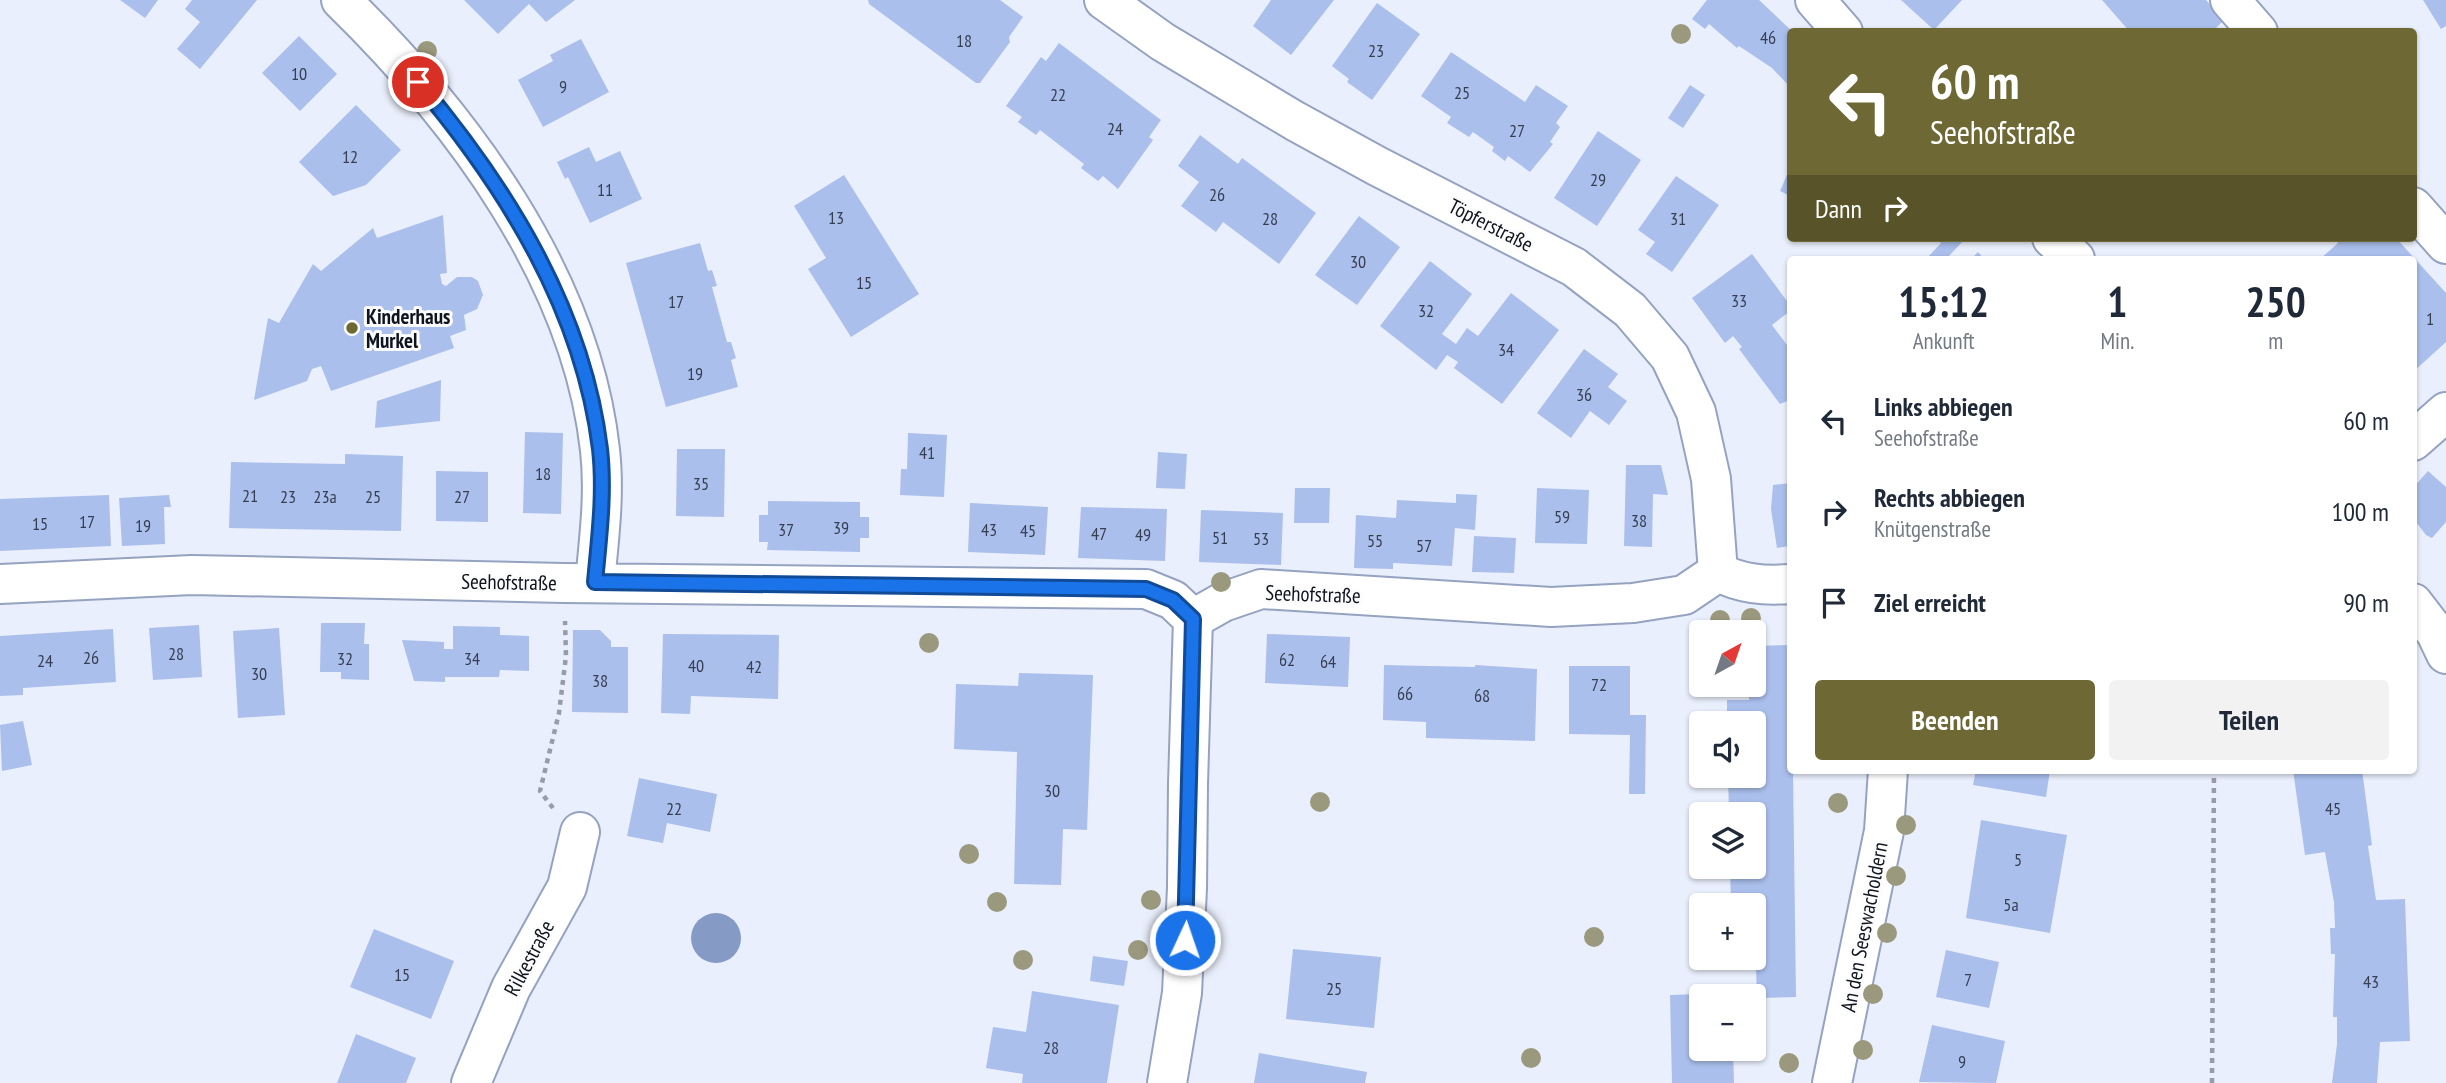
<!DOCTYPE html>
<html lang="de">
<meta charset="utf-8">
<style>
:root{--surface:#fff;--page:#f2f2f3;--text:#1f2937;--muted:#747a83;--accent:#6e6834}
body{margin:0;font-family:"PT Sans Narrow",sans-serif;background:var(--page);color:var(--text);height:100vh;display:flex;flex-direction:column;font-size:26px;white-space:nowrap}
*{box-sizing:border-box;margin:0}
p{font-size:23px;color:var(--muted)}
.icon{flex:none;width:38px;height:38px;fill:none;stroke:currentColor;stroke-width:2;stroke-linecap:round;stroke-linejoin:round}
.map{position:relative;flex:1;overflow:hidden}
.panel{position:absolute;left:1787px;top:256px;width:630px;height:518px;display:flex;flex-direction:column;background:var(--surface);border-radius:7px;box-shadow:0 2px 5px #0004}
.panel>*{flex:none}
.top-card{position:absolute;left:1787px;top:28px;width:630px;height:214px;border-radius:7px;box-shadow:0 2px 5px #0004;background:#6e6834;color:#fff;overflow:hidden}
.needle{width:46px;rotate:40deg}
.controls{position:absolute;left:1689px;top:620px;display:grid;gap:14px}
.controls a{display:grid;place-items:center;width:77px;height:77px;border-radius:7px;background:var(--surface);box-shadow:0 2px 5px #0004;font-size:35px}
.pin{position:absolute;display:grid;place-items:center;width:60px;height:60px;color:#fff;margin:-30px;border:4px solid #fff;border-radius:50%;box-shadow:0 2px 7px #0007}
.me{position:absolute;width:77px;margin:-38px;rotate:3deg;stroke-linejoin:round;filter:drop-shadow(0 0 5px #0008)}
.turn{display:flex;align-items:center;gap:24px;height:147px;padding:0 28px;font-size:32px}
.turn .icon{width:91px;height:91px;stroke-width:2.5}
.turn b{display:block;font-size:49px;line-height:60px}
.then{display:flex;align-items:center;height:66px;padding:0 28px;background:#0003;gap:14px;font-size:26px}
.eta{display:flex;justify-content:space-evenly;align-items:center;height:119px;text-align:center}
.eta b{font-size:42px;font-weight:800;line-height:49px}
.cta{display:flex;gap:14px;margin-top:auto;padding:14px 28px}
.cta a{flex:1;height:80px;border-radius:7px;background:var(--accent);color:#fff;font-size:28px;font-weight:800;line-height:80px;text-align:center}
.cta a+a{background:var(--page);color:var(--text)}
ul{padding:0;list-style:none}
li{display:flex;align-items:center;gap:21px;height:91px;padding:0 28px}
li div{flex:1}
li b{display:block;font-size:26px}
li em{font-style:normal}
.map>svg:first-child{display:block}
.water{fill:#869ac6}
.building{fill:#aabfec}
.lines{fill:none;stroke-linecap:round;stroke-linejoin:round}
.minor-casing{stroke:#95a3c1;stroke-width:42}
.path{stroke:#969ca8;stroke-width:4.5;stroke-dasharray:5 5;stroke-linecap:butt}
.minor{stroke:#fff;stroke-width:38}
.tree{fill:#9a997d}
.route-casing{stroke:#114b97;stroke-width:18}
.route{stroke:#1a73e8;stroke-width:12}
.poi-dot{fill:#6e6834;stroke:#fcfcfc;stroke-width:2.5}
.labels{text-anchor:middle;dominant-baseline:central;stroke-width:6;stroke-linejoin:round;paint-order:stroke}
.number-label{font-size:18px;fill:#363f52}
.street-label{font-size:21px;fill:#0f141f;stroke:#fcfcfc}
.poi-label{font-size:21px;font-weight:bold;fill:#0f141f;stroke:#fcfcfc;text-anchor:start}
</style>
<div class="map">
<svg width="2446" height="1083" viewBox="0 0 2446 1083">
<rect width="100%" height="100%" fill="#e9effc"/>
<path class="water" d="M691 938a25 25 0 1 1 50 0a25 25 0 1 1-50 0Z"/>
<path class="building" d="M120,0H158L145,18Z
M192,0H257L200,69L177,49L200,22L185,9Z
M464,0H575L546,22L529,4L498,34Z
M868,0H1000L1023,17L1009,37L1010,42L980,83H976L869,4Z
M1271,0H1334L1291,55L1253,26Z
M1707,0H1759L1793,32H1790V87L1772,68L1739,46L1737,48L1709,24L1705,29L1692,19Z
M1901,0H1962L1934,30Z
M2102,0H2206L2224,20L2212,32H2130Z
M2423,0H2446V26L2441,29Z
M1377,3L1420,34L1372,100L1347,82L1349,79L1332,66Z
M299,36L337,74L300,111L262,73Z
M581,39L609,92L543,127L518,80L553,61L550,55Z
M1059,43L1161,120L1149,137L1153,140L1118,189L1103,176L1098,181L1081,168L1084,164L1040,130L1036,135L1018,122L1022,117L1006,106L1041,57L1046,61Z
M1451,52L1525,102L1536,85L1568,106L1556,123L1560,127L1550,142L1553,144L1530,172L1508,156L1505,161L1492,151L1494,147L1473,132L1469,137L1447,123L1451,117L1421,96Z
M1690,85L1705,95L1683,128L1668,118Z
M356,105L401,150L366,185L333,196L299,162Z
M1598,131L1641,160L1597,226L1554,198Z
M1200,135L1238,164L1242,158L1316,213L1279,264L1223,222L1216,232L1181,206L1199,182L1178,166Z
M589,147L596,162L620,151L642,199L590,223L568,177L565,179L557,162Z
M1790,168V196L1780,191Z
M844,175L919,294L851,337L808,269L826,258L794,206Z
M1676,176L1719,205L1672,272L1646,254L1655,242L1638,230Z
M443,215L447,273L440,274L442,284L446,286L457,277H472L478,281L483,295L477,309L464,315L466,330L450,336L454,348L331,391L321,366L312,369L307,381L254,400L268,318L279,323L313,264L321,271L373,228L377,238Z
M1359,216L1400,247L1357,305L1315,275Z
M1935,238H1966L1946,259H1930L1928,257L1941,243Z
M2334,238H2396L2446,293V342L2413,372V259H2320L2338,243Z
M700,243L708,271L712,270L717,286L712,287L727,342H731L736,358L731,360L738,387L666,407L626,263Z
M1978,252L1984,259H1971Z
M1752,254L1790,305V311L1772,325L1790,349V400L1780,404L1739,349L1742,347L1733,336L1725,343L1692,298Z
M1430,261L1472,294L1442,334L1456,344L1467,328L1478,336L1511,293L1559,330L1502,404L1454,368L1458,362L1447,355L1436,370L1380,326Z
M1584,349L1618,374L1608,387L1627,401L1609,425L1590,411L1571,438L1537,413Z
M441,380L440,421L375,428L377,401Z
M525,432L563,433L561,514L523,513Z
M908,433L947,435L944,497L900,495L901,469H907Z
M677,449H725L724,517L676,516Z
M1158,452L1187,454L1185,489L1156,488Z
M345,454L403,456L401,531L229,528L231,462L345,464Z
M1626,465H1661L1668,495L1653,494L1652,547L1624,546Z
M436,471L488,472V522L436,521Z
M2428,471L2446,487V522L2432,538L2426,535L2413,518V488Z
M1790,483V546L1777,548L1771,509L1773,485Z
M1295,488H1330L1329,523H1294Z
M1537,488L1589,490L1587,544L1535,543Z
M1456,494L1477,495L1475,530L1455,528L1452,566L1393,563V569L1354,568L1356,515L1396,518L1397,500L1456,503Z
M109,495L111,546L0,551V499Z
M169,495L171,507H164L165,544L122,546L119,498Z
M768,501L860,502V517H869V538H860V552L767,550L768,542H759V515H768Z
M970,503L1048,507L1045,555L968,552Z
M1081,507L1167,509L1165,561L1078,558Z
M1201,510L1283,513L1281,565L1199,562Z
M1474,536L1516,538L1514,573L1472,572Z
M321,623H365L364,644H369V680L341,679V672H320Z
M199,625L202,677L153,680L149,628Z
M453,626L500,627V635L529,636V671L500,670L499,677H445V682L414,681L402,640L444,642V649H453Z
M279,628L285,715L238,718L233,631Z
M113,629L116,682L23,688V695L0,696V636Z
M573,630H600L611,641V647H628V713L572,712Z
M663,634L779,635L778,699L691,696L690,714L661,713Z
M1267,634L1350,637L1348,687L1265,683Z
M1788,645L1790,770H1793L1796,997L1757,998L1754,905H1731L1730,866H1754V814H1729L1728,775H1754V723H1727V700H1749V684H1754V646Z
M1384,665L1475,667V665L1537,669L1535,741L1426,738V722L1383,720Z
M1569,666H1630V715H1646L1645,794H1629L1630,735L1569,734Z
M1019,673L1093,675L1087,830L1063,829L1061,885L1014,884L1017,752L954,749L956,684L1018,686Z
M23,721L32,765L2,771L0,725Z
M1976,770H2050L2046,797L1973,785Z
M2293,770H2362L2372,845L2368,846L2376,900L2405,899L2410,1041L2380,1042L2377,1083H2332L2337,1044V1017H2333L2335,954H2331L2330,928H2335L2334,902L2325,852L2305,855Z
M639,778L717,794L710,832L667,823L663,843L627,836Z
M1981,820L2067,835L2050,933L1966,918Z
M374,929L454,961L431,1019L350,987Z
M1293,949L1381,957L1374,1028L1286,1019Z
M1946,950L1999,962L1989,1008L1936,997Z
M1093,956L1128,961L1124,986L1090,981Z
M1032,991L1119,1005L1107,1083H1022L1023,1074L986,1068L993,1027L1026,1032Z
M1701,994V1048H1733L1734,1083H1672L1670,995Z
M1932,1025L2005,1041L1996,1083L1919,1082Z
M356,1034L416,1058L406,1083H337Z
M1259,1053L1367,1072L1365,1083H1254Z"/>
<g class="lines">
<defs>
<path id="minor" d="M341,0C462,118 581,277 600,450C605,494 599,539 595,582
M1104,0L1163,42L1295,121L1377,166L1574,267L1630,310L1670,357L1696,412L1711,479L1718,572
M1815,0L1843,32
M2230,0L2258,32
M2413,207L2446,244
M2052,238L2075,259
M2413,441L2446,412
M0,584L192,575L564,583L1146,589L1173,600L1193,619L1223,602L1261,589L1551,607L1633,603L1684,595L1718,572C1741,584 1764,586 1790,584
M2413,603L2436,633L2446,654
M471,1083L511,988L567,887L580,832
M1167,1083L1182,993L1187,888L1188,784L1193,619
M1832,1083L1884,831L1888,770"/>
</defs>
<use href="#minor" class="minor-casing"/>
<path class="path" d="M553,808L540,791L559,713L566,656L565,621
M2212,1083L2214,770"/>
<use href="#minor" class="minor"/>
</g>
<g class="tree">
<circle cx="1681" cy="34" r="10"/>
<circle cx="427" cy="51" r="10"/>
<circle cx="1221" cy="582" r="10"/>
<circle cx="1751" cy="618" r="10"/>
<circle cx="1720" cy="620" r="10"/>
<circle cx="929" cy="643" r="10"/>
<circle cx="1320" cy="802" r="10"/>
<circle cx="1838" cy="803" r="10"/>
<circle cx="1906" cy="825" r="10"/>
<circle cx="969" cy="854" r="10"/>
<circle cx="1896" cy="876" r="10"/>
<circle cx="1151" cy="900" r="10"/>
<circle cx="997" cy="902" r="10"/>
<circle cx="1887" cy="933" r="10"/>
<circle cx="1594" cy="937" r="10"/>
<circle cx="1138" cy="950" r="10"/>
<circle cx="1023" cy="960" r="10"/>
<circle cx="1873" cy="994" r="10"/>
<circle cx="1863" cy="1050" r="10"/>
<circle cx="1531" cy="1058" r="10"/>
<circle cx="1789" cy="1063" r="10"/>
</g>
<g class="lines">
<defs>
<path id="route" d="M418,82C507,188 583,310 600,449C605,493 599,538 595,582L1146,589L1173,600L1193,619L1185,940"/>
</defs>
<use href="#route" class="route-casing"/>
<use href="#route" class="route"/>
</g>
<circle class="poi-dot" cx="352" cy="328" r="7"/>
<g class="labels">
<g class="number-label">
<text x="1768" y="37">46</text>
<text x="964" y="40">18</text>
<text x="1376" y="50">23</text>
<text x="299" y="73">10</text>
<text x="563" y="86">9</text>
<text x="1462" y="92">25</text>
<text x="1058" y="94">22</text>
<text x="1115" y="128">24</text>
<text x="1517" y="130">27</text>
<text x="350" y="156">12</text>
<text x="1598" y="179">29</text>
<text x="605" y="189">11</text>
<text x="1217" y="194">26</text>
<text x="836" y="217">13</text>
<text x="1270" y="218">28</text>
<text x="1678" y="218">31</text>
<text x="1358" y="261">30</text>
<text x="864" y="282">15</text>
<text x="1739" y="300">33</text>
<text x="676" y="301">17</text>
<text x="1426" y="310">32</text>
<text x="2430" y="318">1</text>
<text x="1506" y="349">34</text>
<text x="695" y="373">19</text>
<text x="1584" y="394">36</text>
<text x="927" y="452">41</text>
<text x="543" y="473">18</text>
<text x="701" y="483">35</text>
<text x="250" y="495">21</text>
<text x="288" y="496">23</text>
<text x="325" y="496">23a</text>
<text x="373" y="496">25</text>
<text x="462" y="496">27</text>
<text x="1562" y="516">59</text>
<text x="1639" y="520">38</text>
<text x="87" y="521">17</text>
<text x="40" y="523">15</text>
<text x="143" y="525">19</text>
<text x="841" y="527">39</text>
<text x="786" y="529">37</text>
<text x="989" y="529">43</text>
<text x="1028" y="530">45</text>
<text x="1099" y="533">47</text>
<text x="1143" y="534">49</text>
<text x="1220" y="537">51</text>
<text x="1261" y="538">53</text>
<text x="1375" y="540">55</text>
<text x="1424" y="545">57</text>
<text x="176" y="653">28</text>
<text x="91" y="657">26</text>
<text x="345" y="658">32</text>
<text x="472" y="658">34</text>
<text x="1287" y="659">62</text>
<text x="45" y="660">24</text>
<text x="1328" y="661">64</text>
<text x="696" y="665">40</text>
<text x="754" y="666">42</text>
<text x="259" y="673">30</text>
<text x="600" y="680">38</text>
<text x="1599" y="684">72</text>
<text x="1405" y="693">66</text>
<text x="1482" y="695">68</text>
<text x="1052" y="790">30</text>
<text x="674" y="808">22</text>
<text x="2333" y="808">45</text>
<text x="2018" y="859">5</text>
<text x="2011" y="904">5a</text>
<text x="402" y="974">15</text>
<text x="1968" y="979">7</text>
<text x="2371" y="981">43</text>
<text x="1334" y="988">25</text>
<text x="1051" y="1047">28</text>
<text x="1962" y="1061">9</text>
</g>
<g class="street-label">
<text transform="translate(1491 225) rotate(27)">Töpferstraße</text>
<text transform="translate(509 582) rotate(1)">Seehofstraße</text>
<text transform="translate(1313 594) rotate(2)">Seehofstraße</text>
<text transform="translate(1864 927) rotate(-79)">An den Seeswacholdern</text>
<text transform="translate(529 958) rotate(-62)">Rilkestraße</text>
</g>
<g class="poi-label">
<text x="366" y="316">Kinderhaus<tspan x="366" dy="24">Murkel</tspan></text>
</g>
</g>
</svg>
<div class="controls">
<a><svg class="needle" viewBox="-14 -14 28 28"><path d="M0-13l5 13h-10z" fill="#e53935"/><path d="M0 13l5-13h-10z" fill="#747a83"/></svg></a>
<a><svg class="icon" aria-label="sound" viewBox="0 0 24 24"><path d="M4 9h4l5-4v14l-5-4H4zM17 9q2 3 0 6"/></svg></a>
<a><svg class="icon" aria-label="layers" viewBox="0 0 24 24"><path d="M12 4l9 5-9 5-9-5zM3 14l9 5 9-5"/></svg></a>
<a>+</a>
<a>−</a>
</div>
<div class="pin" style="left:418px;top:82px;background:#d93025"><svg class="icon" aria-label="arrive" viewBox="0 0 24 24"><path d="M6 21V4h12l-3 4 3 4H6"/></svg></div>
<svg class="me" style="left:1185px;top:940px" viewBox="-20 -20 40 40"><circle r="17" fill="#1a73e8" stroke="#fff" stroke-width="3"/><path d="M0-11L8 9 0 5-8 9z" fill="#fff"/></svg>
<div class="top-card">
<div class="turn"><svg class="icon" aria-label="left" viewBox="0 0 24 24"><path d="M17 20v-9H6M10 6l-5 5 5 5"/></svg><div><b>60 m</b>Seehofstraße</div></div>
<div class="then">Dann<svg class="icon" aria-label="right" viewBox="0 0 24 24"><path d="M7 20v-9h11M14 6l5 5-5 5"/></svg></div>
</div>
<section class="panel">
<div class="eta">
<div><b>15:12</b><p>Ankunft</p></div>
<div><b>1</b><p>Min.</p></div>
<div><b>250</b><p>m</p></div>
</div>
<ul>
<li><svg class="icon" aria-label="left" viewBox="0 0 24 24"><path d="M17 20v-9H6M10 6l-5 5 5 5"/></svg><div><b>Links abbiegen</b><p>Seehofstraße</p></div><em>60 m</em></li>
<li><svg class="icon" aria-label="right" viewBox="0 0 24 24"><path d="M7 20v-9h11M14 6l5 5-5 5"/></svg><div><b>Rechts abbiegen</b><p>Knütgenstraße</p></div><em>100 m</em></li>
<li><svg class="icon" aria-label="arrive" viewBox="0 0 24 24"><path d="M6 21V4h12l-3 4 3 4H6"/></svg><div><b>Ziel erreicht</b></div><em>90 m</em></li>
</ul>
<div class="cta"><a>Beenden</a><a>Teilen</a></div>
</section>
</div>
